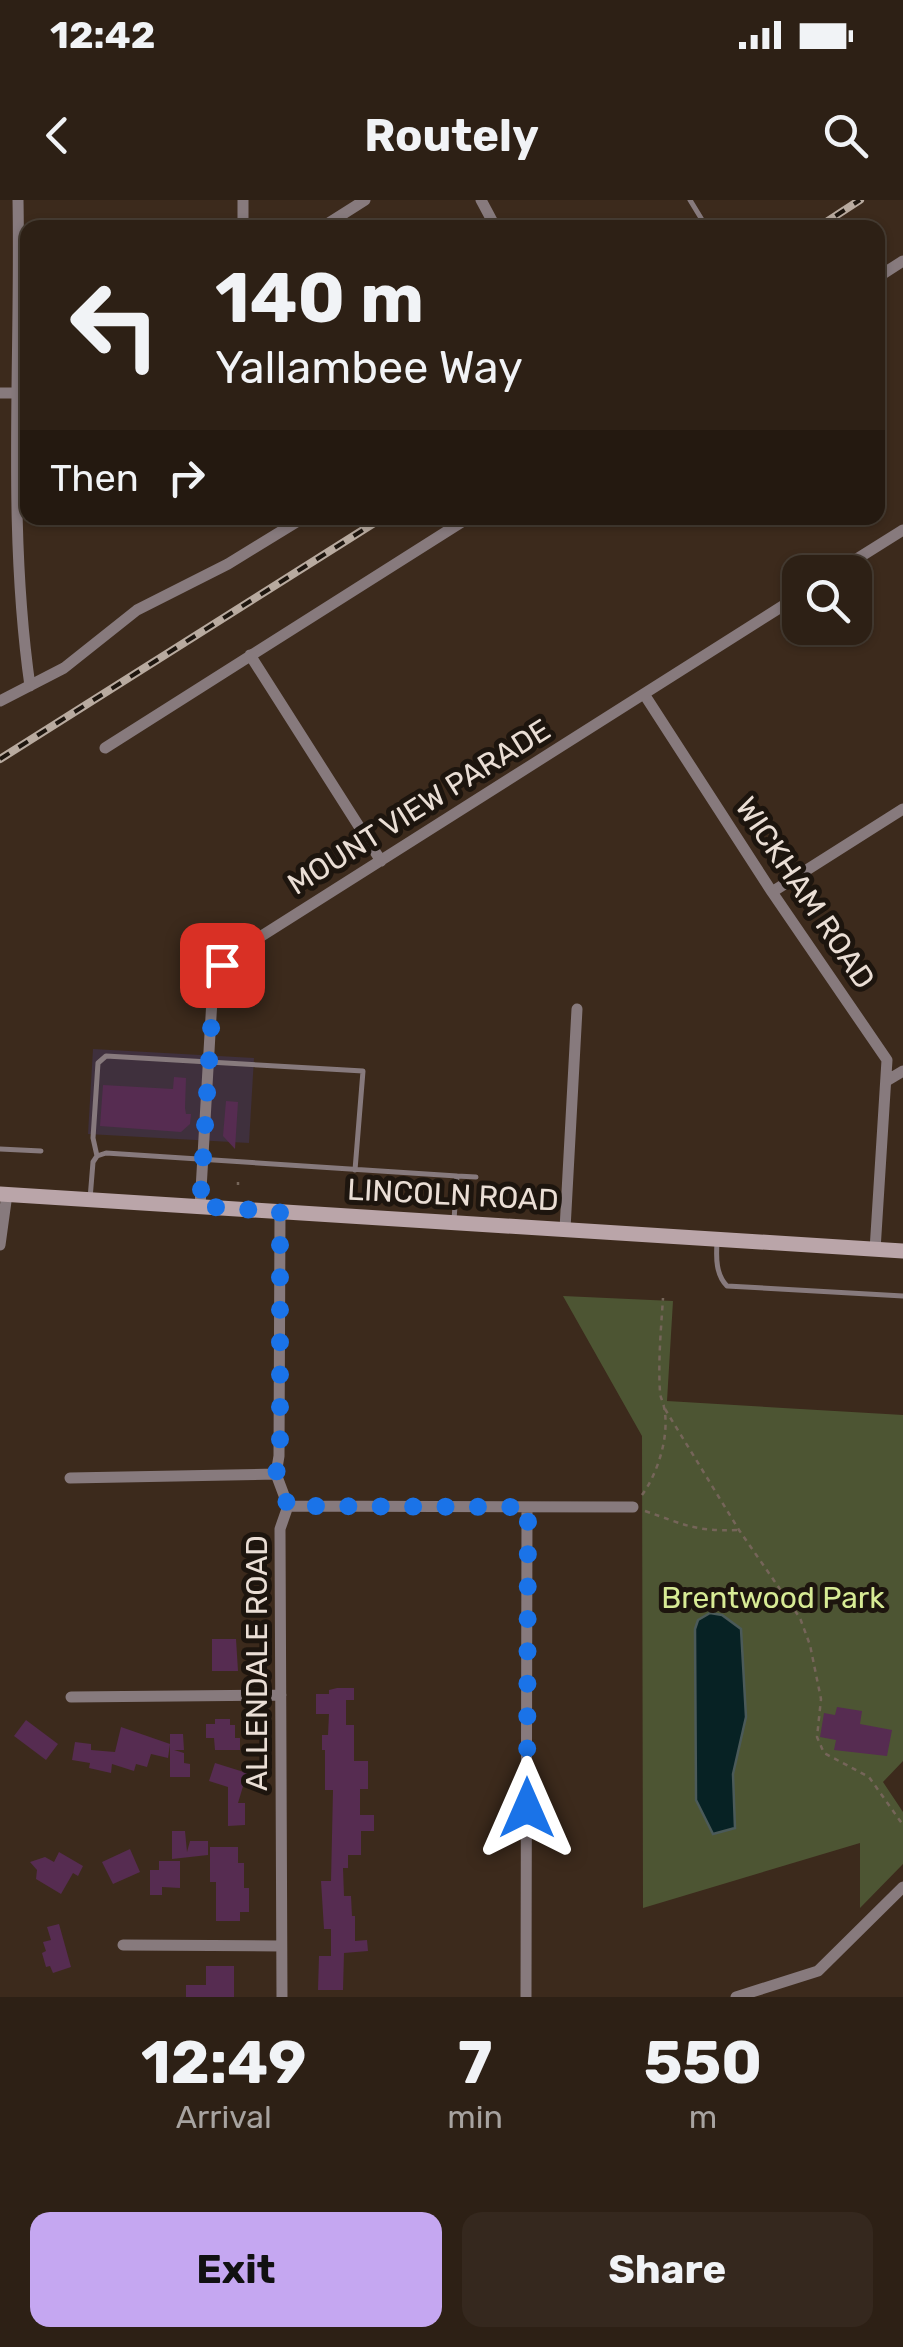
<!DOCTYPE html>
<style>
:root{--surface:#2d2015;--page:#35281e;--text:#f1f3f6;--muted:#a7a3a0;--line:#483e34;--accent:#c5a7f1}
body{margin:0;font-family:Rubik,sans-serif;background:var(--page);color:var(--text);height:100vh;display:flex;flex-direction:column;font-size:38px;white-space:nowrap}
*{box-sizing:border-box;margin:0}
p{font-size:32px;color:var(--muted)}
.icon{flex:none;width:55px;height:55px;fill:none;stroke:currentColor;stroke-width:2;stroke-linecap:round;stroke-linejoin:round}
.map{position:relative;height:1797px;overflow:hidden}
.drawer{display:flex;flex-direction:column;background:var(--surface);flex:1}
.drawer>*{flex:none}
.guide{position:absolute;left:20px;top:20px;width:865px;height:305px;border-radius:20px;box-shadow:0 2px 8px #0004,0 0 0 2px var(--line);background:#2d2015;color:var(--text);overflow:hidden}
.controls{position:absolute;left:782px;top:355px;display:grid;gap:20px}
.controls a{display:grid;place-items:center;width:90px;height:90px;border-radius:20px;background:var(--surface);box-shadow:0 2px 8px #0004,0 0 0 2px var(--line);font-size:50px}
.pin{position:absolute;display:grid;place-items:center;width:85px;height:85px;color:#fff;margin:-42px;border-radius:20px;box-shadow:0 5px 15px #0006}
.me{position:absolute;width:110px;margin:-55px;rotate:0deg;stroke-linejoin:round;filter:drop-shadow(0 0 8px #0008)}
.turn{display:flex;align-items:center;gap:35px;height:210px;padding:0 30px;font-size:45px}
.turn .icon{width:130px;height:130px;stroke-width:2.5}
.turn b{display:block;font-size:70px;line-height:85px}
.then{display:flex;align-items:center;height:95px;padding:0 30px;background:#0003;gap:20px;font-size:38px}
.eta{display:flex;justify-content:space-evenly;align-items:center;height:170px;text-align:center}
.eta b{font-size:60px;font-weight:700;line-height:70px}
.button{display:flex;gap:20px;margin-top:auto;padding:20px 30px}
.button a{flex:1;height:115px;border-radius:20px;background:var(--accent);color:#111;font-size:40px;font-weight:700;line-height:115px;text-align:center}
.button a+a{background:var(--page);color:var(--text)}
.status{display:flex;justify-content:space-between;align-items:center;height:70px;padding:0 50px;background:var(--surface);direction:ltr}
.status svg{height:28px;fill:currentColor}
header{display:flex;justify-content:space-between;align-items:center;height:130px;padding:0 30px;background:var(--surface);font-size:45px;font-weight:700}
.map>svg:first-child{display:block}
.commercial{fill:#3f303d}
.green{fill:#4d5533}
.water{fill:#072224;stroke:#4b5a59;stroke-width:2.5}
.building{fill:#562c51}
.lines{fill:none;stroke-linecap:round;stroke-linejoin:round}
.path{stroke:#756559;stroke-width:2.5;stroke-dasharray:5 5;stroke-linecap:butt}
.lane{stroke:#877a7d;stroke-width:5}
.street{stroke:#877a7d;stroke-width:11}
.secondary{stroke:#baa5a9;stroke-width:15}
.rail-casing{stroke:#b8aa9f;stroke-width:8}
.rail{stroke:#1d150e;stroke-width:4;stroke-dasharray:11;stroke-linecap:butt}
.route{stroke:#1a73e8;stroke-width:18;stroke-dasharray:0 32.4}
.labels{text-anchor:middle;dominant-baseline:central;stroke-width:10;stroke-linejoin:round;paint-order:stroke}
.street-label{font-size:30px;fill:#eaded5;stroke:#1d150e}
.park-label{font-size:30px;fill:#d7eb95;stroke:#1d150e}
</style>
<div class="status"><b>12:42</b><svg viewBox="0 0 49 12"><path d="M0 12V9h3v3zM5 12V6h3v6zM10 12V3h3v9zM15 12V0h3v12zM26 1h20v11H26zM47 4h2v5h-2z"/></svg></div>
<header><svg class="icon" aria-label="back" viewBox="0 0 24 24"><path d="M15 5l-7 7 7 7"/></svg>Routely<svg class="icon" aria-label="search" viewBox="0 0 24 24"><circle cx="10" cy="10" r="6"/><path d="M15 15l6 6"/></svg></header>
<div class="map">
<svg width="903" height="1797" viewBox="0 0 903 1797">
<rect width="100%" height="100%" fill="#3c2a1c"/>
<path class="commercial" d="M93,849L254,858L249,943L88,934Z"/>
<path class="green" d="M563,1096L673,1101L667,1201L903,1215V1561L883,1582L903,1612V1664L860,1708V1643L643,1708L642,1236Z"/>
<path class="water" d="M710,1413L722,1415L741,1429L746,1517L733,1574L735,1628L713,1634L696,1600L695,1429L698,1420Z"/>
<path class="building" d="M174,877L186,878L185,908L186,914H191L190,924L181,932L100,926L103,885L173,889Z
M226,901L238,902L235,949L223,936Z
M212,1439H236L238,1471H212Z
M337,1488H354V1500H346V1525H354V1561H368V1589H360V1615H374V1631H361V1655H348V1668H343L344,1696H351L352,1716H355V1741L367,1740L368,1751L344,1753L343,1790H318L319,1756H331V1729H324L321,1681H331L333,1590H325V1550H322V1535H328L329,1514H316V1494H329V1490Z
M837,1507L862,1511L860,1524L892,1530L887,1556L834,1550L836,1540L820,1537L824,1513L835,1515Z
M215,1519H230V1525H235V1538H240V1550H215L214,1538H206V1524H215Z
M26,1520L58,1544L46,1560L14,1536Z
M121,1527L170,1544L168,1558L151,1554L147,1567L136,1564L134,1571L112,1564L111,1573L89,1568L90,1563L72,1560L75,1542L91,1544V1550L115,1552Z
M170,1534H183L184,1550H174L184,1553V1563L190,1564V1577H170Z
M215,1563L247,1573L238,1603H245V1625L228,1626V1587L209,1581Z
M172,1631H185L187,1652L190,1641H208V1655L172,1659Z
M210,1647H238V1663H244V1688H249V1712H240V1721H216V1682H210Z
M130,1649L140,1672L113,1684L102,1662Z
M59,1652L83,1666L78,1676L73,1673L61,1694L36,1679L37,1670L30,1662L45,1657L54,1662Z
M159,1661H180V1688L162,1687V1695H150V1670H159Z
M59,1724L71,1767L53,1773L50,1766L46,1767L42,1753L46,1751L43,1742L51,1740L47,1727Z
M206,1766H234V1797H186V1785H206Z"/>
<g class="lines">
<path class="path" d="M238,982V985
M665,1209L739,1330L800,1418L810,1445L821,1499L817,1537L824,1553L869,1577L903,1625
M642,1295C658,1273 670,1235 664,1207C663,1201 660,1197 660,1192C658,1161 661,1129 663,1098
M645,1311C683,1324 695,1332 738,1330"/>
<path class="lane" d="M690,0L707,28
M0,949L41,951
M97,956L93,938L98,863L106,856L363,871L355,970
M457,976L476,977
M90,999L93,962L97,956L106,953L457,976L454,1020
M717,1043C716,1058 716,1075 727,1086L903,1096"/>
<path class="street" d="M18,0C21,162 7,325 30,486
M481,0L496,28
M243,28V0
M321,28L365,0
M878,77L903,61
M0,193H28
M836,372L903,330
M250,455L381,661
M644,494L772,692L887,860L875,1050
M0,501L64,468L137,410L228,364L303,318
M105,548L468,318
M772,692L903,609
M888,880L903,871
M200,1007L213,782L222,765L233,754L800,395
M280,1011L279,1256L276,1274L288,1306L280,1329L282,1797
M565,1029L577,809
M0,1045L7,994
M70,1278L276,1274
M288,1306L633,1307
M71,1497L281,1495
M123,1745L281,1746
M526,1797L527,1307
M736,1797L818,1771L903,1687"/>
<path class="secondary" d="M0,994L903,1051"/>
<defs>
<path id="rail" d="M817,28L860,0
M0,559L382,318"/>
</defs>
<use href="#rail" class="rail-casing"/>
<use href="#rail" class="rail"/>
</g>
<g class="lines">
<path class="route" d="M222,765L214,782L200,1006L280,1012V1256L276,1274L288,1306L528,1307L527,1608"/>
</g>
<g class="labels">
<g class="street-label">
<text transform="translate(419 607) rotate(-32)">MOUNT VIEW PARADE</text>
<text transform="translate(805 693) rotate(56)">WICKHAM ROAD</text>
<text transform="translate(453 995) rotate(3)">LINCOLN ROAD</text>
<text transform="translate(257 1463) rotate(-90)">ALLENDALE ROAD</text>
</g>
<g class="park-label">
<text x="773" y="1398">Brentwood Park</text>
</g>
</g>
</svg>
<div class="controls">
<a><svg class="icon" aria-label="search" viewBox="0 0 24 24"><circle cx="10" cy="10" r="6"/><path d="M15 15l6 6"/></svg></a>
</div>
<div class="pin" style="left:222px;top:765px;background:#d93025"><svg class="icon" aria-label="arrive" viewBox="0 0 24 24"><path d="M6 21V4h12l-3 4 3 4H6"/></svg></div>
<svg class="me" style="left:527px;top:1608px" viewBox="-20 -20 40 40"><path d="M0-17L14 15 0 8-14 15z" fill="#1a73e8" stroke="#fff" stroke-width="4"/></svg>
<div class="guide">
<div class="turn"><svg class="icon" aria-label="left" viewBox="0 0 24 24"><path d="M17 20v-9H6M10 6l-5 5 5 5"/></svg><div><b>140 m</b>Yallambee Way</div></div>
<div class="then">Then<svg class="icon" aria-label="right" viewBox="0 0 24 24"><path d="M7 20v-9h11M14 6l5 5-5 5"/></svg></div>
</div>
</div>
<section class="drawer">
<div class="eta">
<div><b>12:49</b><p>Arrival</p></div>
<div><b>7</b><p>min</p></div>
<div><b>550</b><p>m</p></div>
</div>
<div class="button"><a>Exit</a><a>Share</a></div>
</section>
